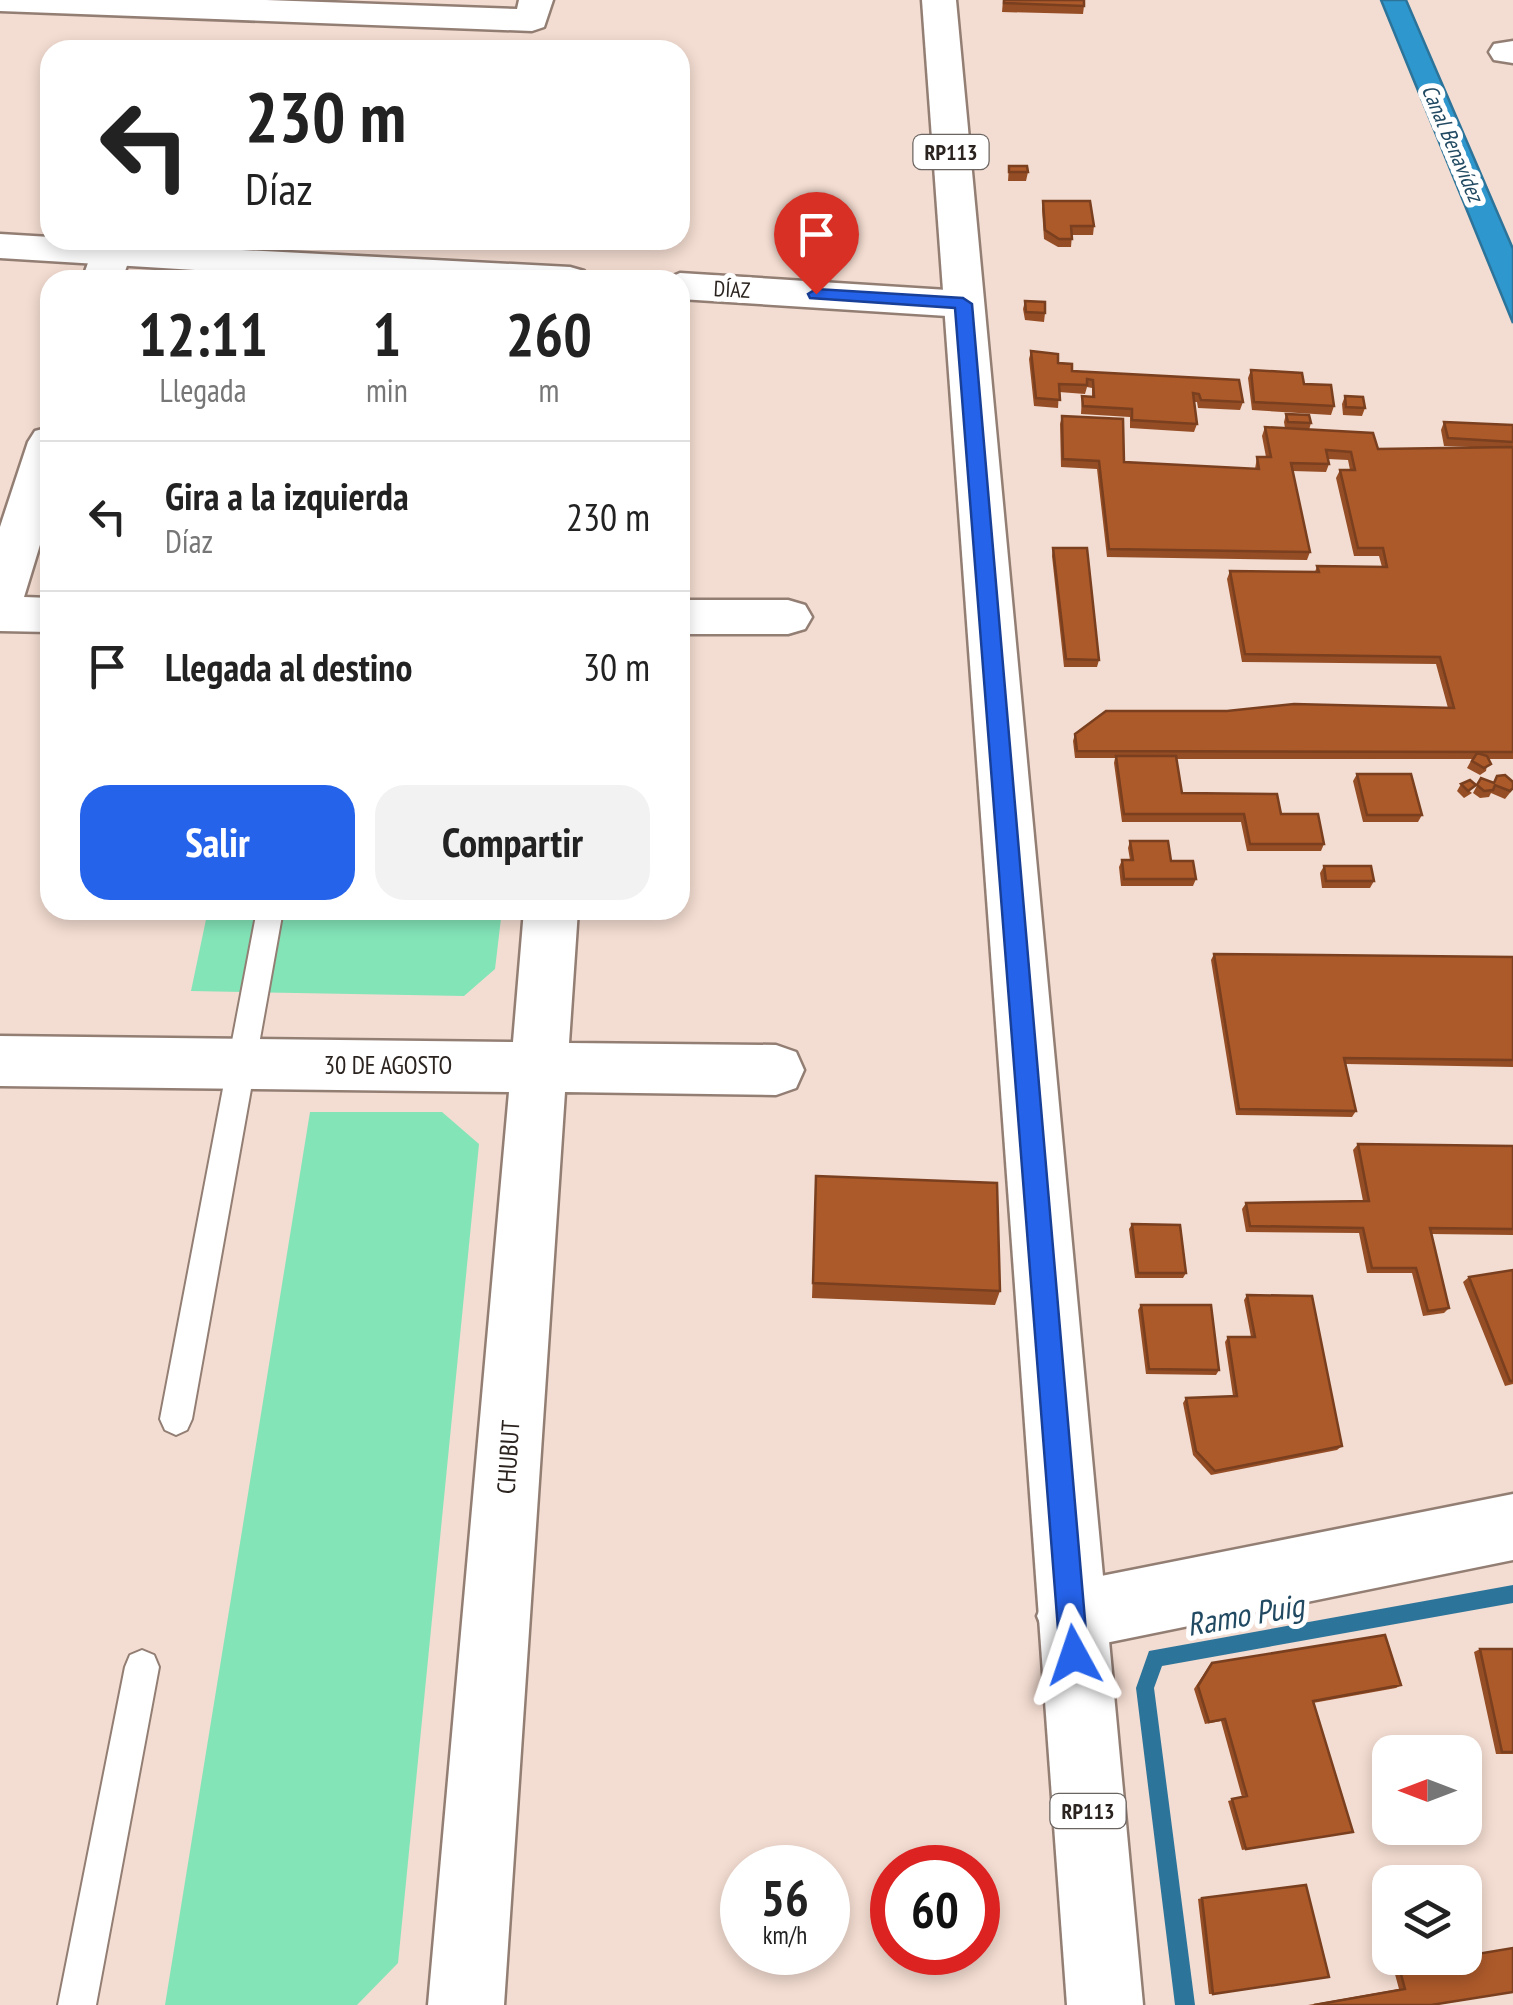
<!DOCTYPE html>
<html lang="es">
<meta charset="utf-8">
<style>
:root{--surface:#fff;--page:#f2f2f2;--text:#222;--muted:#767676;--line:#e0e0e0;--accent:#2563eb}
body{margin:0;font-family:"PT Sans Narrow",sans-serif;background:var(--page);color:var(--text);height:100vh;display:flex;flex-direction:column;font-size:38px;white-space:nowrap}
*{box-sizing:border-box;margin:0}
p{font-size:32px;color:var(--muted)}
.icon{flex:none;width:55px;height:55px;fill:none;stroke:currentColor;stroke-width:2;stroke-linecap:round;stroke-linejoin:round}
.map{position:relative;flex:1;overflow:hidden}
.side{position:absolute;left:40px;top:270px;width:650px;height:650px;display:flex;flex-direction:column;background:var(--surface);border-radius:30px;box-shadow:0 5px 15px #0003}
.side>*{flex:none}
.hud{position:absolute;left:40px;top:40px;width:650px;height:210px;border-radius:30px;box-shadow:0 5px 15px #0003;background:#fff;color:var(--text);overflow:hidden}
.needle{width:65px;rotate:270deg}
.buttons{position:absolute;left:1372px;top:1735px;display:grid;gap:20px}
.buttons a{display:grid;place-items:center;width:110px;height:110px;border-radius:20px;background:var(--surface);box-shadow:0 5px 15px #0003;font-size:50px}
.speed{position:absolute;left:720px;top:1845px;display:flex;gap:20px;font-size:50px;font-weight:700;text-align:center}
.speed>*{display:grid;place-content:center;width:130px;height:130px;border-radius:50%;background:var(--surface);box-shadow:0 5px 15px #0003;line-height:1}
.speed small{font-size:25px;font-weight:400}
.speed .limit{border:15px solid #d22;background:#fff;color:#111}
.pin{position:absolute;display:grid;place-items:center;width:85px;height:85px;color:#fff;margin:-102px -42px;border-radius:50% 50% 50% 0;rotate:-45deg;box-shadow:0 0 10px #0007}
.pin .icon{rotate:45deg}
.me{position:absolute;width:110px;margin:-55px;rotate:355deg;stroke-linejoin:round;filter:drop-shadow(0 0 8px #0008)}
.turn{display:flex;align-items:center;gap:35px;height:210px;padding:0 40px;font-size:45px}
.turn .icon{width:130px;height:130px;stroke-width:2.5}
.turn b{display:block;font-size:70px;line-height:85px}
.eta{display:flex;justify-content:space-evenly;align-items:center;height:170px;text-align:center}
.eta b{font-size:60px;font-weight:700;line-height:70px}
.primary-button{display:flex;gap:20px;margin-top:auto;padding:20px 40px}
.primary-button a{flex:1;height:115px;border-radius:30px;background:var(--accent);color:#fff;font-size:40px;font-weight:700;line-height:115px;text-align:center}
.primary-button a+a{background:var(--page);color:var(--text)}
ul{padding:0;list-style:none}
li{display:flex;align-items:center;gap:30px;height:150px;padding:0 40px;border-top:2px solid var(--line)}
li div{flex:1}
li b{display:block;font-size:38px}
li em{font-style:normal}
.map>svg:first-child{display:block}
.green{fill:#83e4b8}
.water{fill:#2e97ce;stroke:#2d749a;stroke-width:2.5}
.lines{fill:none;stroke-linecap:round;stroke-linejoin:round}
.stream{fill:#2d749a;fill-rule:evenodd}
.service-casing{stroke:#937e74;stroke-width:4}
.minor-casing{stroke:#937e74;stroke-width:5}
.tertiary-casing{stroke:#937e74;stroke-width:5}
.secondary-casing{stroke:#937e74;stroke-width:5}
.primary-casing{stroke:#937e74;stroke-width:5}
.service{fill:#fff;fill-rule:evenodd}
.minor{fill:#fff;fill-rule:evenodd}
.tertiary{fill:#fff;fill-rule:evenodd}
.secondary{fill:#fff;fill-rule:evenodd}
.primary{fill:#fff;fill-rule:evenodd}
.wall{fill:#954d25}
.building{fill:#ad5a2b;stroke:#793f1e;stroke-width:2.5}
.route{fill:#2563eb;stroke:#184099;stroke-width:2.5}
.labels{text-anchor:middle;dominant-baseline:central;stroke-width:10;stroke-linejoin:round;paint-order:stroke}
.far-water-label{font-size:22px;font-style:italic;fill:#214a62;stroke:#fff}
.shield{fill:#fff;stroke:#6b6562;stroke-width:2.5}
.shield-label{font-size:22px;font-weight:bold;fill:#2b231f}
.far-street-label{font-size:22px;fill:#2b231f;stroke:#fff}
.street-label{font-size:25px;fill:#2b231f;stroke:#fff}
.near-water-label{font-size:32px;font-style:italic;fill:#214a62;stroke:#fff}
</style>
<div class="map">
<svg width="1513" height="2005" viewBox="0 0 1513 2005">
<rect width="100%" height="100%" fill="#f3dcd1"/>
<path class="green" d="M208,910H502L495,969L464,996L191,991Z
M310,1112H442L479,1144L398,1963L357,2005H165Z"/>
<path class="water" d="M1381,0H1406L1513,249V323Z"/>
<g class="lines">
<path class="stream" d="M1513,1585V1603L1162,1666L1154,1688L1195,2005H1175L1136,1688L1149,1651Z"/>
<defs>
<path id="service" d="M257,910H283L192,1419L187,1430L176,1435L165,1430L160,1419Z
M142,1650L154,1655L159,1667L96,2005H58L125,1667L130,1655Z"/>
<path id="minor" d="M0,0H266L517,9L519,0H553L544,27L532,31L0,11Z
M1513,41V63L1494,60L1489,52L1494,44Z
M96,240H136L122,280H82Z
M50,427V512L24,597L50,598V632L0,631V527L28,442L35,431Z
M680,600H788L805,605L812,617L805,629L788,634H680Z
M524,910H578L569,1043L776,1045L796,1052L804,1070L796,1088L776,1095L565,1092L504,2005H428L509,1092L0,1086V1036L513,1042Z"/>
<path id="tertiary" d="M0,234L50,237V240L570,267L584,271L590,280H359L0,258Z
M680,273L963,291L977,295L983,304L977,313L963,317L680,299V280H664Z"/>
<path id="secondary" d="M1513,1494V1560L1071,1650L1047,1640L1037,1616L1047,1592L1071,1582Z"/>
<path id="primary" d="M922,0H956L1143,2005H1067Z"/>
</defs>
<use href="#service" class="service-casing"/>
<use href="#minor" class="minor-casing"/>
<use href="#tertiary" class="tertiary-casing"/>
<use href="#secondary" class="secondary-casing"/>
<use href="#primary" class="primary-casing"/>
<use href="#service" class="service"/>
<use href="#minor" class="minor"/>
<use href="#tertiary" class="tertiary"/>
<use href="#secondary" class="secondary"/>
<use href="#primary" class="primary"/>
</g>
<path class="wall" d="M1003,0H1084V6L1083,14L1002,12Z
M1009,166L1028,172L1026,181H1008Z
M1043,201L1094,226L1093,235H1072L1071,247H1058L1044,239L1042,209Z
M1025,301L1045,313L1044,322L1025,320L1023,309Z
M1031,351L1072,371L1243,402L1240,410L1198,408L1197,402H1194L1197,424L1194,432L1130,428V417L1081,414L1082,396L1092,397V388L1087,387L1085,394L1059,392L1058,408L1034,406L1029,359Z
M1251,370L1304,384L1334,406L1331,415L1252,410L1248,378Z
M1345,396L1365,408L1362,416L1343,415L1342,404Z
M1286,414L1311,423L1309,430L1378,449L1471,447L1444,446L1441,430L1444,422L1513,425V759H1488L1486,771L1480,775L1467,768L1472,759H1176L1182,793L1281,814L1324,844L1321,851H1247L1241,822H1122L1114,763L1115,758H1075L1073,741L1075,734L1227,711L1448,708L1436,664L1242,662L1227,579L1230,571L1315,572L1317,566L1382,567L1379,556H1354L1336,478L1340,470H1350L1348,460L1328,459L1329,464L1326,472L1293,471L1310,552L1307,560L1107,557L1097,469L1061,467L1060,424L1062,416L1124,462L1255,469L1257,457H1266L1262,436L1265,427L1285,428L1284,422Z
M1053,548L1099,660L1097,667H1064L1052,556Z
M1357,774L1422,815L1418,822H1363L1353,781Z
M1481,778L1494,783L1513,789L1505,799L1491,793L1489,797L1480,798L1473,793Z
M1461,784L1472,793L1464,798L1457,791Z
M1130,841L1171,861L1196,879L1193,886H1121L1119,867L1122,860H1130L1128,848Z
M1324,866L1374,881L1370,888H1322L1320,873Z
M1214,954L1513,957V1067L1346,1064L1356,1111L1352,1117L1236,1115L1211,960Z
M1358,1144L1513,1146V1235L1431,1234L1449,1308L1444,1313L1423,1316L1412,1273H1367L1359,1233L1246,1232L1242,1209L1246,1203L1363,1201L1353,1150Z
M816,1176L1000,1291L995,1305L812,1298Z
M1132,1224L1186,1273L1183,1278H1135L1129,1229Z
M1513,1270V1384L1505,1386L1463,1282L1469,1277Z
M1247,1295L1342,1446L1337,1450L1211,1475L1193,1455L1183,1403L1186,1398L1233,1396L1225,1342L1228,1337H1251L1244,1300Z
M1141,1305L1219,1370L1216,1375L1146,1374L1138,1310Z
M1480,1649H1513V1754H1496L1474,1652Z
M1212,1663L1401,1685L1396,1688L1313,1703L1353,1832L1242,1850L1228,1801L1242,1797L1221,1721L1205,1724L1194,1689L1209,1666Z
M1202,1898L1213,1994H1209L1198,1899Z
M1513,1948V1992L1431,2005H1308L1399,1989L1393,1967L1453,1958H1465V1955Z"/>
<path class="building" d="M1004,0H1084V6L1004,3Z
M1009,166H1027L1028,172H1009Z
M1043,201H1090L1094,226H1071L1072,239H1059L1045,230Z
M1025,301L1045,302V313L1026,312Z
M1031,351L1058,354V363L1072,364V371L1239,380L1243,402L1201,400L1199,394L1193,393L1197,424L1132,420V409L1083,406L1082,396L1094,397L1093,380L1087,379V385L1059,384L1060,400L1036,398Z
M1251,370L1302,373L1304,384L1331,385L1334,406L1254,402Z
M1345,396L1363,397L1365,408L1346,407Z
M1286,414L1309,415L1311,423L1288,422Z
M1062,416L1123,419L1124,462L1259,469L1257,457H1271L1265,427L1373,433L1378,449L1513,447V752L1077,751L1075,734L1106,711H1227L1294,704L1454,708L1440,657L1245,654L1230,571L1319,572L1317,566L1387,567L1383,548H1358L1340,470H1355L1351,452L1326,450L1329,464L1291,463L1310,552L1109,549L1099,461L1063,459Z
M1444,422L1513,425V442L1448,438Z
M1053,548H1087L1099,660L1066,659Z
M1477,753L1487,756L1491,764L1484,768L1472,761Z
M1116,756H1176L1182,793L1277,794L1281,814H1318L1324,844H1250L1244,814H1124Z
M1357,774H1411L1422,815H1367Z
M1505,775L1513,782V788L1510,791L1495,785L1493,790L1484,791L1477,785L1481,778L1494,783L1497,776Z
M1470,780L1476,785L1468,791L1461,784Z
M1130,841H1168L1171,861H1193L1196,879H1124L1122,860H1133Z
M1324,866H1371L1374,881H1326Z
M1214,954L1513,957V1060L1344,1058L1356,1111L1239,1109Z
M1358,1144L1513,1146V1229L1430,1228L1449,1308L1428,1311L1416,1268H1372L1363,1228L1250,1226L1246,1203L1369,1201Z
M816,1176L997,1183L1000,1291L813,1283Z
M1132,1224L1180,1225L1186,1273H1138Z
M1513,1270V1381H1510L1469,1277Z
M1247,1295L1312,1296L1342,1446L1215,1471L1196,1451L1186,1398L1237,1396L1228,1337H1255Z
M1141,1305H1211L1219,1370L1149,1369Z
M1385,1635L1401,1685L1313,1701L1353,1832L1246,1849L1232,1799L1247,1796L1225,1719L1209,1722L1198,1686L1212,1663Z
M1480,1649H1513V1752H1502Z
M1306,1885L1329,1977L1213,1994L1202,1898Z
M1513,1948V1992L1431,2005H1314L1405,1989L1399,1967L1465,1958V1956Z"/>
<path class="route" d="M816,289L963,298L972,304L1088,1655L1084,1665L1074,1669L1064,1665L1060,1655L955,308L810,298L808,294Z"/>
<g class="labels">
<g class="far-water-label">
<text transform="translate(1453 143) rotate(67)">Canal Benavídez</text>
</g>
<g class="shield">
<rect x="913.5" y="135" width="75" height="34" rx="8"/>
<rect x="1050.5" y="1794" width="75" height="34" rx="8"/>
</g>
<g class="shield-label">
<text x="951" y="152">RP113</text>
<text x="1088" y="1811">RP113</text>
</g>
<g class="far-street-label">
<text transform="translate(732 289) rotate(3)">DÍAZ</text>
</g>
<g class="street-label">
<text x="388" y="1065">30 DE AGOSTO</text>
<text transform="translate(508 1457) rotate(-86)">CHUBUT</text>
</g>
<g class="near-water-label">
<text transform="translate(1245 1614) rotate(-10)">Ramo Puig</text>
</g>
</g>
</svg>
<div class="buttons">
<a><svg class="needle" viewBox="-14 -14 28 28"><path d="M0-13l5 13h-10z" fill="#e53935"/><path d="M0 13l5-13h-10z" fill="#767676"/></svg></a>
<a><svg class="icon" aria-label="layers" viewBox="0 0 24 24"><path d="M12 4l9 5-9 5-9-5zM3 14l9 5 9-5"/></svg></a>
</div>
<div class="speed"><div>56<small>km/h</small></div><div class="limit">60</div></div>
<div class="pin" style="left:816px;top:294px;background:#d93025"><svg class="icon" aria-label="arrive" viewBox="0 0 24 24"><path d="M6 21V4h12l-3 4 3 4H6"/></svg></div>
<svg class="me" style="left:1074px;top:1655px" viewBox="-20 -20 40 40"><path d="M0-17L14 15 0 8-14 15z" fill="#2563eb" stroke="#fff" stroke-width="4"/></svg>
<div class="hud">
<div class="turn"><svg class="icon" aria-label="left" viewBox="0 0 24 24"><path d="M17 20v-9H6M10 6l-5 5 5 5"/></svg><div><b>230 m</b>Díaz</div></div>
</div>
<section class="side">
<div class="eta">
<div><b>12:11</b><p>Llegada</p></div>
<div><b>1</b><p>min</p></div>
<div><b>260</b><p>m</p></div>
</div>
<ul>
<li><svg class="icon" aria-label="left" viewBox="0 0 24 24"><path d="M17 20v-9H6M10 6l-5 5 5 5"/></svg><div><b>Gira a la izquierda</b><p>Díaz</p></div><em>230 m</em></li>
<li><svg class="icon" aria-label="arrive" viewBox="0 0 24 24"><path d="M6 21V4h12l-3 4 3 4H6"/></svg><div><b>Llegada al destino</b></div><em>30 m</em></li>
</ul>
<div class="primary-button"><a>Salir</a><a>Compartir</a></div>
</section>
</div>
